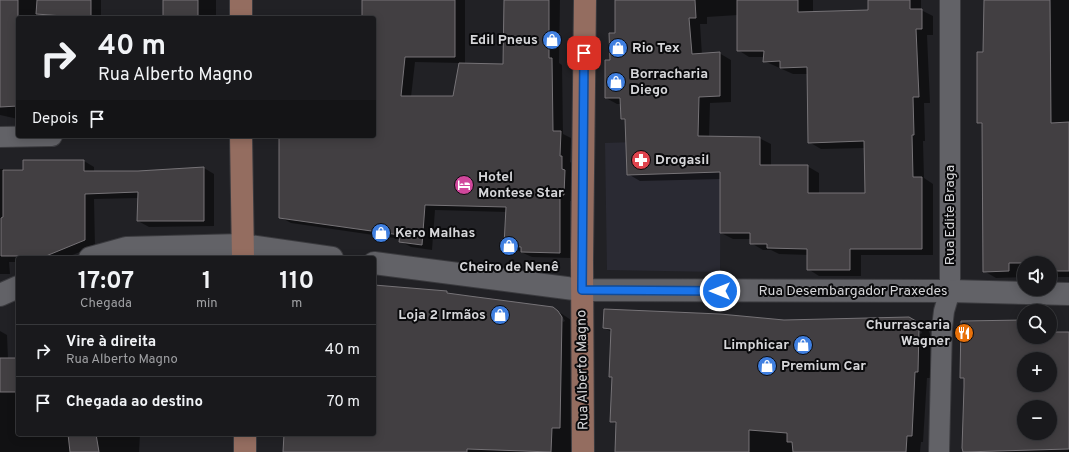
<!DOCTYPE html>
<html lang="pt">
<meta charset="utf-8">
<style>
:root{--surface:#19191c;--page:#222225;--text:#f1f3f6;--muted:#9fa0a3;--line:#37383b}
body{margin:0;font-family:Overpass,sans-serif;background:var(--page);color:var(--text);height:100vh;display:flex;flex-direction:column;font-size:15px;white-space:nowrap}
*{box-sizing:border-box;margin:0}
p{font-size:13px;color:var(--muted)}
.icon{flex:none;width:22px;height:22px;fill:none;stroke:currentColor;stroke-width:2;stroke-linecap:round;stroke-linejoin:round}
.map{position:relative;flex:1;overflow:hidden}
.panel{position:absolute;left:16px;top:256px;width:360px;height:180px;display:flex;flex-direction:column;background:var(--surface);border-radius:4px;box-shadow:0 2px 10px #0003,0 0 0 1px var(--line)}
.panel>*{flex:none}
.hud{position:absolute;left:16px;top:16px;width:360px;height:122px;border-radius:4px;box-shadow:0 2px 10px #0003,0 0 0 1px var(--line);background:#19191c;color:var(--text);overflow:hidden}
.fabs{position:absolute;left:1017px;top:256px;display:grid;gap:8px}
.fabs a{display:grid;place-items:center;width:40px;height:40px;border-radius:50%;background:var(--surface);box-shadow:0 2px 10px #0003,0 0 0 1px var(--line);font-size:20px}
.pin{position:absolute;display:grid;place-items:center;width:34px;height:34px;color:#fff;margin:-17px;border-radius:8px;box-shadow:0 2px 6px #0006}
.me{position:absolute;width:44px;margin:-22px;rotate:270deg;stroke-linejoin:round;filter:drop-shadow(0 0 3px #0008)}
.turn{display:flex;align-items:center;gap:14px;height:84px;padding:0 16px;font-size:18px}
.turn .icon{width:52px;height:52px;stroke-width:2.5}
.turn b{display:block;font-size:28px;line-height:34px}
.then{display:flex;align-items:center;height:38px;padding:0 16px;background:#0003;gap:8px;font-size:15px}
.eta{display:flex;justify-content:space-evenly;align-items:center;height:68px;text-align:center}
.eta b{font-size:24px;font-weight:700;line-height:28px}
ul{padding:0;list-style:none}
li{display:flex;align-items:center;gap:12px;height:52px;padding:0 16px;border-top:1px solid var(--line)}
li div{flex:1}
li b{display:block;font-size:15px}
li em{font-style:normal}
.map>svg:first-child{display:block}
.built{fill:#2a2a33}
.shadow{fill:#0007;fill-rule:evenodd}
.building{fill:#423f42;stroke:#767377;fill-rule:evenodd}
.lines{fill:none;stroke-linecap:round;stroke-linejoin:round}
.minor-casing{stroke:#3b3b3f;stroke-width:22}
.tertiary-casing{stroke:#3b3b3f;stroke-width:24}
.primary-casing{stroke:#3b3b3f;stroke-width:24}
.minor{stroke:#626267;stroke-width:20}
.tertiary{stroke:#626267;stroke-width:22}
.primary{stroke:#946d60;stroke-width:22}
.route-casing{stroke:#114b97;stroke-width:10}
.route{stroke:#1a73e8;stroke-width:7}
.labels{text-anchor:middle;dominant-baseline:central;stroke-width:4;stroke-linejoin:round;paint-order:stroke}
.poi-label{font-size:14px;font-weight:bold;fill:#d6d6d9;stroke:#0a0a0c;text-anchor:start}
.street-label{font-size:14px;fill:#d6d6d9;stroke:#0a0a0c}
</style>
<div class="map">
<svg width="1069" height="452" viewBox="0 0 1069 452">
<rect width="100%" height="100%" fill="#212125"/>
<path class="built" d="M721,139L720,272L607,270L605,143Z"/>
<path class="shadow" d="M0,0H101V18H67V0L38,1V18H18V119L0,115Z
M164,0H216V16H208V18H164Z
M363,0H465V64L503,65L505,0H560L559,63L562,65L563,134L571,138L570,162L572,163L574,201H570V258L532,257L505,245L506,212L435,210L432,250L411,247L400,241L401,239L291,223L280,217V136H374V18H363ZM415,62L460,63L454,97H411Z
M616,0H813V12L869,11V0H921V10L933,16V35H927L930,103H924L925,141H923L924,178L933,184V255H861V276H819L808,269V255L779,254L771,250H763L751,243V239H733L721,233V179L640,181L628,174L626,121L622,119V104H617L606,98L616,34ZM738,15V50L749,57H764V61L793,74H809V142L821,149L865,148L866,194H819V173L807,166H771V144L759,138L709,137L710,103L731,102V60L719,53L702,55L700,24H707V17Z
M984,0H1069V277H1050V263H1024V277L996,278L984,271L983,125L978,123L984,53Z
M84,161L94,167V172H138L204,168L214,174V226L149,227L138,221L139,198L94,199L95,246L65,258H18V262H9L10,274H0V169H24Z
M374,286L447,292L451,295L553,308L571,320L574,325L571,452H285V434H374ZM558,313H560L565,321L563,322Z
M784,321L916,322L928,329L931,337L930,378H927L923,442H921L920,452H616L617,425L611,421L613,378L610,376L612,332L604,328ZM916,324H918L922,333L920,334Z
M1024,321V337H1050V333H1069V452H964L965,387V379L961,377ZM1024,359H1050V385H1024ZM1024,407H1050V433H1024Z
M0,331L7,335L8,359H18V434H140L139,452H0Z"/>
<path class="building" d="M0,0H18V106L0,107Z
M37,0H91V18L36,14Z
M163,0H198V18H163Z
M362,0H455V57H405L401,96H453L459,63L503,64L504,0H549V58H552L553,131H561L560,156H562V169L565,170L564,195H560V253L521,252V247L504,245L506,207L425,205L422,245L399,242L400,235L279,218V136H374V18H362Z
M615,0H695L696,18H689L692,54L720,52V96L699,97L698,136L760,137V165H808V193H865L864,141L808,143L807,67L780,68V61L763,62L764,51H737V0H798V12L868,10V0H910V9H922V29H916L919,97H913L914,135H912L913,177H922V249H850V270H807V249L767,248V244H750V233H720V172L627,175L625,119H621L620,98H605V60H610L609,33H615Z
M984,0H1050L1051,123L1069,122V271H1050V263H1009V271L983,272L982,123H977V52H983Z
M23,160H84V171H138L204,167V221H137L138,192L85,194V240L46,256H1V218L3,217V170H23Z
M374,285L447,291V293L469,296L553,307L558,311L562,317L560,428H552L551,452L467,449V452H283L284,434H374Z
M604,309L720,314L784,320L909,317L916,321L919,329L918,372H915L912,436H907L906,452H793L792,442H787V433L749,430V452H615L616,422H610L612,377H609L611,329L603,328Z
M1024,320V337H1050V332H1069V449L963,452L962,448L964,387V378H960L961,321ZM1024,359H1050V385H1024ZM1024,407H1050V433H1024Z
M0,358H18V392H0Z
M68,434H96L99,452H70Z"/>
<g class="lines">
<defs>
<path id="minor" d="M0,137L52,136
M939,452L942,328L944,311L950,291V0"/>
<path id="tertiary" d="M90,258L126,248L242,245L332,258
M374,263L582,290L950,291L1069,294
M0,295L18,287"/>
<path id="primary" d="M241,0V18
M241,136L243,258
M245,434V452
M583,452L582,261L585,0"/>
</defs>
<use href="#minor" class="minor-casing"/>
<use href="#tertiary" class="tertiary-casing"/>
<use href="#primary" class="primary-casing"/>
<use href="#minor" class="minor"/>
<use href="#tertiary" class="tertiary"/>
<use href="#primary" class="primary"/>
</g>
<g class="lines">
<defs>
<path id="route" d="M584,53L582,290L720,291"/>
</defs>
<use href="#route" class="route-casing"/>
<use href="#route" class="route"/>
</g>
<defs>
<symbol id="shop-disc" viewBox="-11 -11 22 22"><circle r="9.5" fill="#3f7fe0" stroke="#0a0a0c"/><path d="M-5-2.5h2.3a2.7 3.5 0 0 1 5.4 0H5L5.5 6h-11ZM-1.5-2.5h3a1.5 2.3 0 0 0-3 0Z" fill="#fff"/></symbol>
<symbol id="pharmacy-disc" viewBox="-11 -11 22 22"><circle r="9.5" fill="#e0444e" stroke="#0a0a0c"/><path d="M-2-6h4v4h4v4h-4v4h-4v-4h-4v-4h4Z" fill="#fff"/></symbol>
<symbol id="hotel-disc" viewBox="-11 -11 22 22"><circle r="9.5" fill="#d1479c" stroke="#0a0a0c"/><path d="M-6-4.5h1.5V1H6V5H4.5V3h-9V5H-6ZM-4 0a1.8 1.8 0 1 1 3.6 0ZM.5 0V-2.5h3Q6-2.5 6 0Z" fill="#fff"/></symbol>
<symbol id="restaurant-disc" viewBox="-11 -11 22 22"><circle r="9.5" fill="#e8710a" stroke="#0a0a0c"/><path d="M-5-6h1v4h1v-4h1v4h1v-4h1v5L-1.5 .5V6h-2V.5L-5-1ZM5-6V6H3V1.5H1.5Q1.5-4 5-6Z" fill="#fff"/></symbol>
</defs>
<g fill-rule="evenodd">
<use href="#shop-disc" x="541" y="29" width="22" height="22"/>
<use href="#shop-disc" x="607" y="37" width="22" height="22"/>
<use href="#shop-disc" x="605" y="71" width="22" height="22"/>
<use href="#pharmacy-disc" x="630" y="149" width="22" height="22"/>
<use href="#hotel-disc" x="453" y="174" width="22" height="22"/>
<use href="#shop-disc" x="370" y="222" width="22" height="22"/>
<use href="#shop-disc" x="498" y="235" width="22" height="22"/>
<use href="#shop-disc" x="489" y="304" width="22" height="22"/>
<use href="#restaurant-disc" x="953" y="322" width="22" height="22"/>
<use href="#shop-disc" x="792" y="334" width="22" height="22"/>
<use href="#shop-disc" x="756" y="355" width="22" height="22"/>
</g>
<g class="labels">
<g class="poi-label">
<text x="538" y="40" text-anchor="end">Edil Pneus</text>
<text x="632" y="48">Rio Tex</text>
<text x="630" y="74">Borracharia<tspan x="630" dy="16">Diego</tspan></text>
<text x="655" y="160">Drogasil</text>
<text x="478" y="177">Hotel<tspan x="478" dy="16">Montese Star</tspan></text>
<text x="395" y="233">Kero Malhas</text>
<text x="509" y="267" text-anchor="middle">Cheiro de Nenê</text>
<text x="486" y="315" text-anchor="end">Loja 2 Irmãos</text>
<text x="950" y="325" text-anchor="end">Churrascaria<tspan x="950" dy="16">Wagner</tspan></text>
<text x="789" y="345" text-anchor="end">Limphicar</text>
<text x="781" y="366">Premium Car</text>
</g>
<g class="street-label">
<text transform="translate(950 215) rotate(-90)">Rua Edite Braga</text>
<text x="853" y="291">Rua Desembargador Praxedes</text>
<text transform="translate(583 370) rotate(-91)">Rua Alberto Magno</text>
</g>
</g>
</svg>
<div class="fabs">
<a><svg class="icon" aria-label="sound" viewBox="0 0 24 24"><path d="M4 9h4l5-4v14l-5-4H4zM17 9q2 3 0 6"/></svg></a>
<a><svg class="icon" aria-label="search" viewBox="0 0 24 24"><circle cx="10" cy="10" r="6"/><path d="M15 15l6 6"/></svg></a>
<a>+</a>
<a>−</a>
</div>
<div class="pin" style="left:584px;top:53px;background:#d93025"><svg class="icon" aria-label="arrive" viewBox="0 0 24 24"><path d="M6 21V4h12l-3 4 3 4H6"/></svg></div>
<svg class="me" style="left:720px;top:291px" viewBox="-20 -20 40 40"><circle r="17" fill="#1a73e8" stroke="#fff" stroke-width="3"/><path d="M0-11L8 9 0 5-8 9z" fill="#fff"/></svg>
<div class="hud">
<div class="turn"><svg class="icon" aria-label="right" viewBox="0 0 24 24"><path d="M7 20v-9h11M14 6l5 5-5 5"/></svg><div><b>40 m</b>Rua Alberto Magno</div></div>
<div class="then">Depois<svg class="icon" aria-label="arrive" viewBox="0 0 24 24"><path d="M6 21V4h12l-3 4 3 4H6"/></svg></div>
</div>
<section class="panel">
<div class="eta">
<div><b>17:07</b><p>Chegada</p></div>
<div><b>1</b><p>min</p></div>
<div><b>110</b><p>m</p></div>
</div>
<ul>
<li><svg class="icon" aria-label="right" viewBox="0 0 24 24"><path d="M7 20v-9h11M14 6l5 5-5 5"/></svg><div><b>Vire à direita</b><p>Rua Alberto Magno</p></div><em>40 m</em></li>
<li><svg class="icon" aria-label="arrive" viewBox="0 0 24 24"><path d="M6 21V4h12l-3 4 3 4H6"/></svg><div><b>Chegada ao destino</b></div><em>70 m</em></li>
</ul>
</section>
</div>
